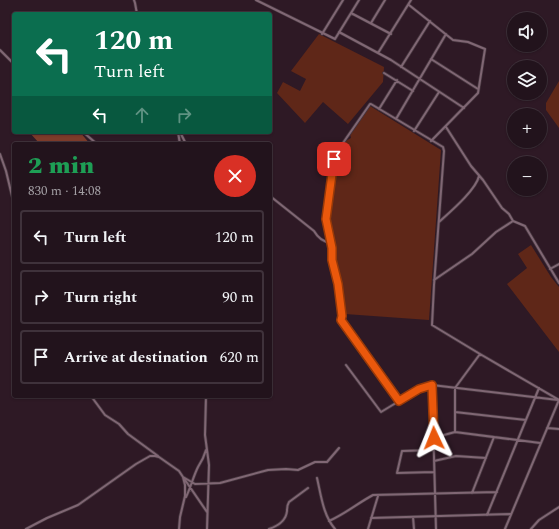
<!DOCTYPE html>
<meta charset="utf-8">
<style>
:root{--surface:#22131c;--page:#2a1c25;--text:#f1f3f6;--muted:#a29ea3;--line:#3f323b}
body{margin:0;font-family:Spectral,serif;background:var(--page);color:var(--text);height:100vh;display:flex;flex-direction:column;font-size:15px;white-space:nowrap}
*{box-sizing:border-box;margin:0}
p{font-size:13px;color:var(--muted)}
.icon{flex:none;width:22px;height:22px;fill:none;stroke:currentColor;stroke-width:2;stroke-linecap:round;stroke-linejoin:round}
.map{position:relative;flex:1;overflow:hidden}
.panel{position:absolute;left:12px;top:142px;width:260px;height:256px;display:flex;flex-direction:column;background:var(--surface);border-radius:4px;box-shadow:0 1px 3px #0004,0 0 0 1px var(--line)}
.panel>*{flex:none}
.top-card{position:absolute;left:12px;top:12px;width:260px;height:122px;border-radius:4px;box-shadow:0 1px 3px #0004,0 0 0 1px var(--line);background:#0b6e4f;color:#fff;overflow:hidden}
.buttons{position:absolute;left:507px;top:12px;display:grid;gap:8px}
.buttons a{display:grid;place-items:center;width:40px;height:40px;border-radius:50%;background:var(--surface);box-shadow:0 1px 3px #0004,0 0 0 1px var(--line);font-size:20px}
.pin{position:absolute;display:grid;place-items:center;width:34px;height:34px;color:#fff;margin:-17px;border-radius:8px;box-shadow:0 2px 6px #0006}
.me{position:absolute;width:44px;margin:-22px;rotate:358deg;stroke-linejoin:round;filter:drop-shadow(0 0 3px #0008)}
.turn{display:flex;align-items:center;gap:14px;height:84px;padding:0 16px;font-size:18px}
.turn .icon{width:52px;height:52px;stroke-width:2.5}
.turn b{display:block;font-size:28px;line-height:34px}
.lanes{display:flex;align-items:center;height:38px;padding:0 16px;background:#0003;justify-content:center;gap:20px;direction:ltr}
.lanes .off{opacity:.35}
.round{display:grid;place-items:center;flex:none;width:42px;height:42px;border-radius:21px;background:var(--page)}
.summary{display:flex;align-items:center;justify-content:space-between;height:68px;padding:0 16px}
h1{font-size:24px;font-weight:800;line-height:30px;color:#1e9e55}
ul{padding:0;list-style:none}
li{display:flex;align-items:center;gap:12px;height:54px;margin:0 8px 6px;padding:0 8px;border:2px solid var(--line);border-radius:4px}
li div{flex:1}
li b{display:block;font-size:15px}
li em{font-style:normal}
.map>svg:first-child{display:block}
.green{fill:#5f2718}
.forest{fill:#7d3b2a}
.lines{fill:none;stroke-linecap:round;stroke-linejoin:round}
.street-casing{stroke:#44343d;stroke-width:3.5}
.street{stroke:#806774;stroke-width:2}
.route-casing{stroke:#983908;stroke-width:10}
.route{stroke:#ea580c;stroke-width:7}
</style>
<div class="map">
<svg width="559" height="529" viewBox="0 0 559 529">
<rect width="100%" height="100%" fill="#2e1925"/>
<path class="green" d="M319,34L384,67L383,82L348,124L323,102L305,123L277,93L283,82L300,91L306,79L291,71Z
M559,81V128L546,110V103Z
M370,106L441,150L429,320L345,314L328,219L337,152L344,142L351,138L350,134Z
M531,245L551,277L559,287V352L507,284L527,268L518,254Z"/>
<path class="forest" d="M29,132H80L90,144H40Z"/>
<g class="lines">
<defs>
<path id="street" d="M134,0L135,3L137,14
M256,0L335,39L359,0
M409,5L453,40L468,42L485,49L478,93L431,141
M351,13L391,34
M371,23L385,0
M339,32L391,60L464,108
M322,34L343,0
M0,50L14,64
M378,53L411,0
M431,59L478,89
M401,67L430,21
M384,73L413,91
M379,109L397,80
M396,119L446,34
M446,127L471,166L483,180L502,208L509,214L513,221
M414,131L439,92
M83,132L97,144
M178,132L180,144
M180,132L186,144
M0,154L6,171L12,196L14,200
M270,196L314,231C318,238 323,242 331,243
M439,222C450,212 476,190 479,176
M550,269L559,264
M434,280L472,254L496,232L513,221L525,226L559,283
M346,365L381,412L419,389L432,385L558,400
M432,385L436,529
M91,396L105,415L119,424L128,434L158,456
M206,396L205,435L209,465L207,529
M399,401L341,320L342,316L338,284L332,260L331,248L326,219L328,207L336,153L370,104H371L443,147L444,151L434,285L432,325L480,354
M455,412L526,420
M547,428L559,429
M455,432V388L480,354L559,400L505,529
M433,438L455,432L540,443
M434,450L402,451L397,473L434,472
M434,461L456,456L486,458
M317,478C321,495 323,515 335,529
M472,493L494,437
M186,497C191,487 193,477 198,467C202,461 204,457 206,450
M207,512L183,477L195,484L220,483L268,470L286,469L298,470L315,462H327L339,448
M487,515L539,388
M413,517L414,529
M371,518L511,514
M329,521C345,514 358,503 373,495L497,492
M26,529L47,518L78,505L136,464L150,456H155L159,457L179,471L183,477L185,485V496L180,517L179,529
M269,529C278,526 286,521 287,511C287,507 287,505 289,502L308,488
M368,529L378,496
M531,529L539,520L559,507"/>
</defs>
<use href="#street" class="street-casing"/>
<use href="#street" class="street"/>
</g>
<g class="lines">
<defs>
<path id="route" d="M334,159L326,219L332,248V260L338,284L342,316L341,320L399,401L419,389L432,385L434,438"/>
</defs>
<use href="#route" class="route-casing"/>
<use href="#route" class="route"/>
</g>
</svg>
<div class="buttons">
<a><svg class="icon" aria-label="sound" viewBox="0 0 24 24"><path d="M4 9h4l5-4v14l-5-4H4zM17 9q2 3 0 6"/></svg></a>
<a><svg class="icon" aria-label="layers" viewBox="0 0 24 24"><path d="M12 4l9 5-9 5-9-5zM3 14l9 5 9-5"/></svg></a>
<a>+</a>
<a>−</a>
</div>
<div class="pin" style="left:334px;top:159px;background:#d93025"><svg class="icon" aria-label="arrive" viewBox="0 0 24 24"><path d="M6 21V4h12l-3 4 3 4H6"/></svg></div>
<svg class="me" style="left:434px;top:438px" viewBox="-20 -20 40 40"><path d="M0-17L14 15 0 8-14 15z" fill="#ea580c" stroke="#fff" stroke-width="4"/></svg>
<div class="top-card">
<div class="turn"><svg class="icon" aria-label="left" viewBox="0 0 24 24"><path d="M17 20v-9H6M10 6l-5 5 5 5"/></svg><div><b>120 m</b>Turn left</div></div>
<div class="lanes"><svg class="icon" aria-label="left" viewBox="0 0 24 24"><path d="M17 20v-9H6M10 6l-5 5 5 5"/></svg><svg class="icon off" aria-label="ahead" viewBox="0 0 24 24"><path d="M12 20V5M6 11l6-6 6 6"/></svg><svg class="icon off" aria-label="right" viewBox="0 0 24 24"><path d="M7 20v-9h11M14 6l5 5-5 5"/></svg></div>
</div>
<section class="panel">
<div class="summary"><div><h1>2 min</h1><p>830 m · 14:08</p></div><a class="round" style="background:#d93025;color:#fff"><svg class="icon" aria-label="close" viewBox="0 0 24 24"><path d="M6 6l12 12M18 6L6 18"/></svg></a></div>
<ul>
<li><svg class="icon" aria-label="left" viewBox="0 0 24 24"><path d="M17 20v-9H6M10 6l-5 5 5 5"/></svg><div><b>Turn left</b></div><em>120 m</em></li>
<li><svg class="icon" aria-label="right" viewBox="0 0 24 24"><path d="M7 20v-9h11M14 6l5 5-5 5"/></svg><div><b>Turn right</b></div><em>90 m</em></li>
<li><svg class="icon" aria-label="arrive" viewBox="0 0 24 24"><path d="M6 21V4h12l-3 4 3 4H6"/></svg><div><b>Arrive at destination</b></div><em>620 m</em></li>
</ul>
</section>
</div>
